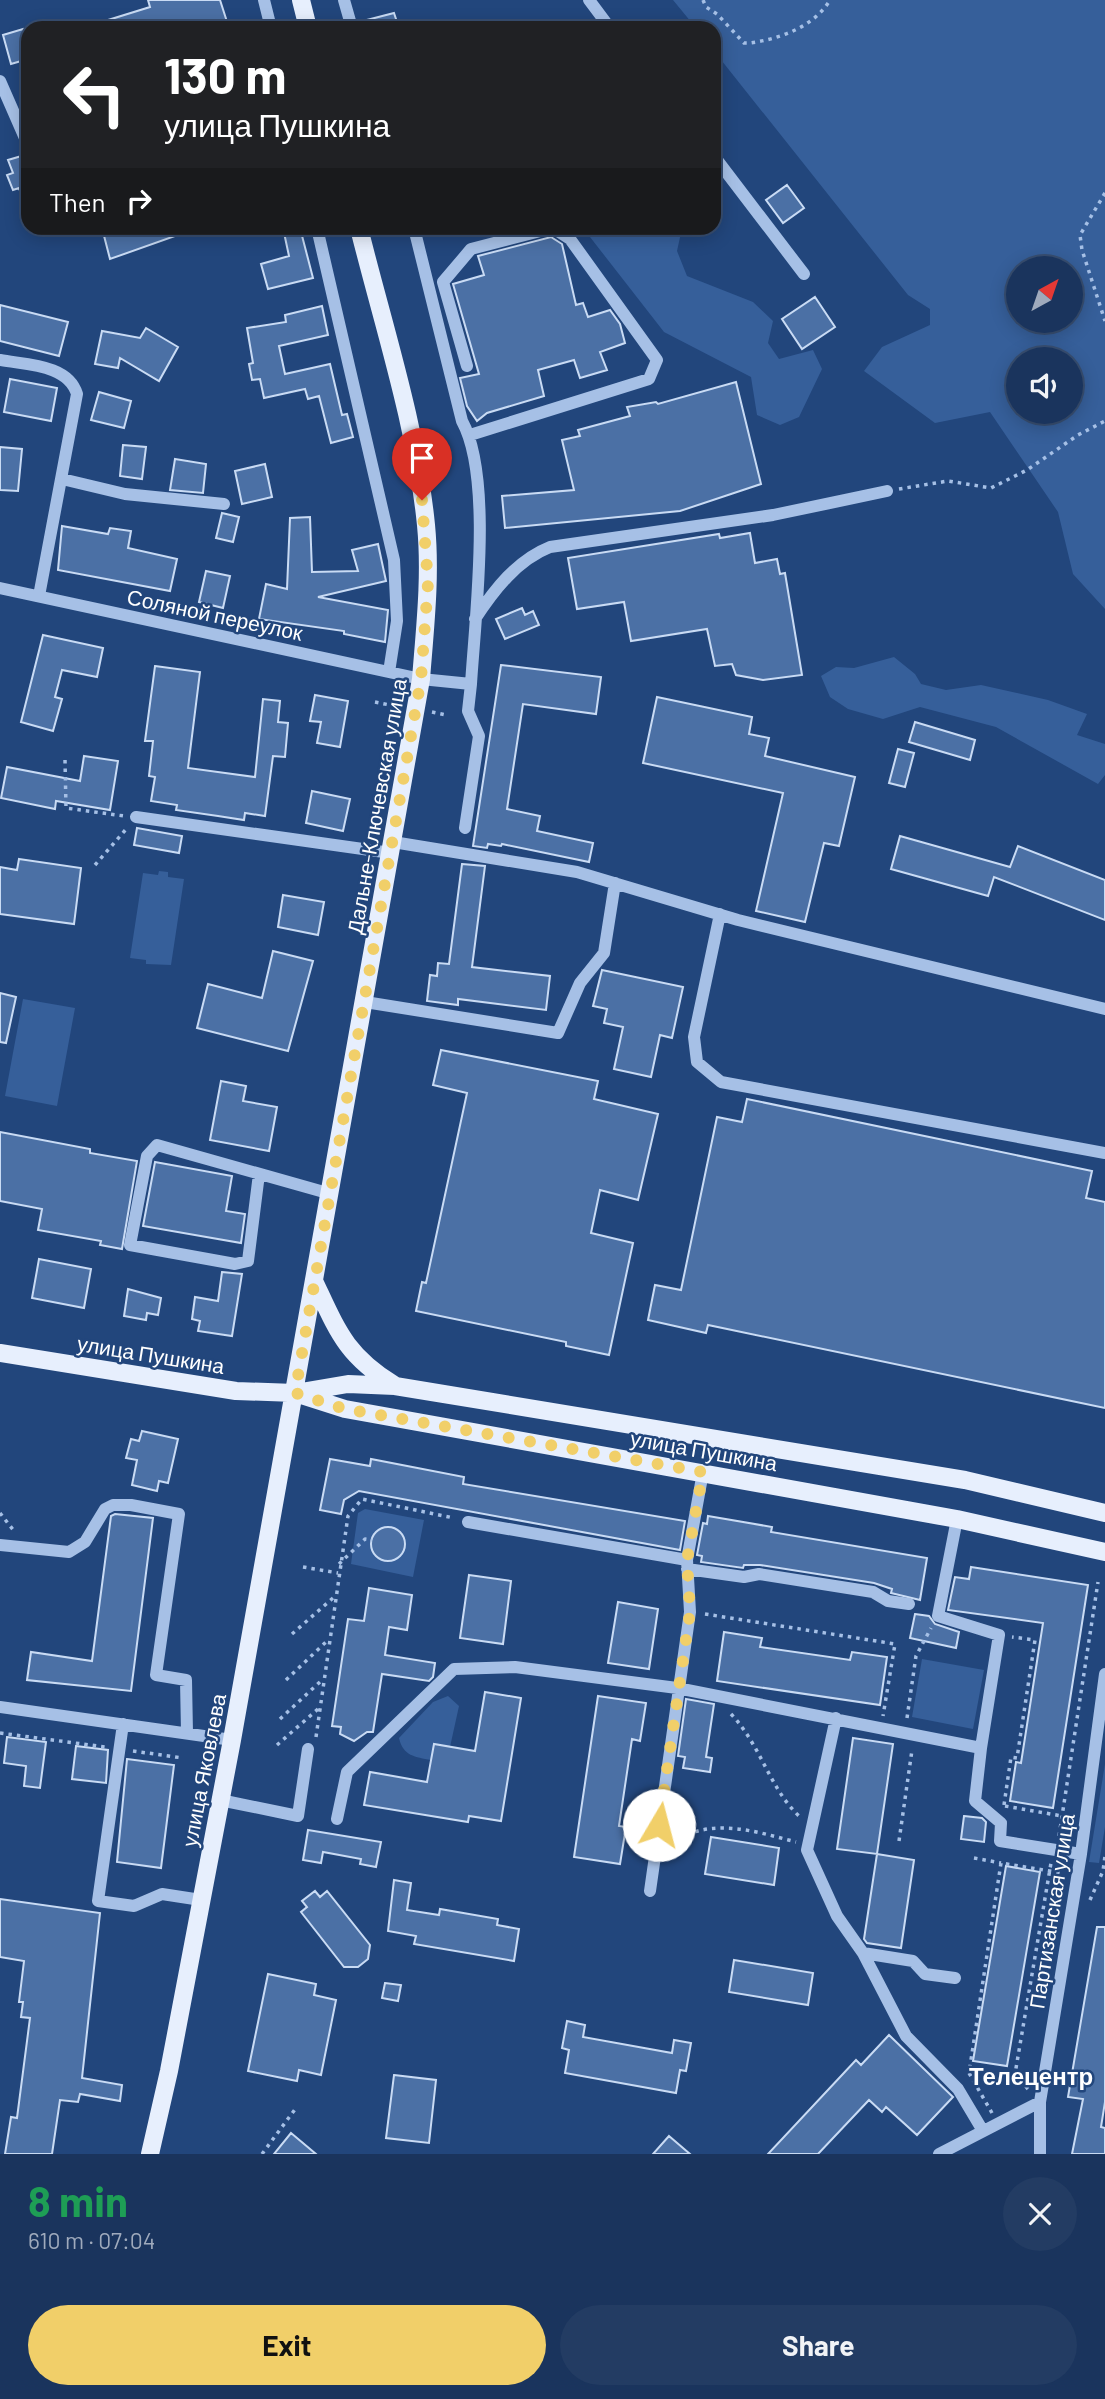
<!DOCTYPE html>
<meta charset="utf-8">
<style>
:root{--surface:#1a345d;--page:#233c63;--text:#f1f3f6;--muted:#9faabc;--line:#384f72;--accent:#f1cf69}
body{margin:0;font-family:Barlow,sans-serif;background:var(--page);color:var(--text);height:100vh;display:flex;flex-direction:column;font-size:26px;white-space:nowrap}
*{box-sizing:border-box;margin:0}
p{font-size:23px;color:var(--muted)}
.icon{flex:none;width:38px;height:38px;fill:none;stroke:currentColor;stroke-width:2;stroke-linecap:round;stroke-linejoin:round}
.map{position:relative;height:2154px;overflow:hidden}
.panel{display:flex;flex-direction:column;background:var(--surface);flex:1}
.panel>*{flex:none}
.banner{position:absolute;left:21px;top:21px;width:700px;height:214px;border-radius:21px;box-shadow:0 4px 18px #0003,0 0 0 2px var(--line);background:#202124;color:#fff;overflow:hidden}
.needle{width:46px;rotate:40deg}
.fabs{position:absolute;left:1006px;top:256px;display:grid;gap:14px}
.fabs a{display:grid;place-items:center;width:77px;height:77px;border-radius:50%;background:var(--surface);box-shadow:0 4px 18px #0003,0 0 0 2px var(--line);font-size:35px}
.pin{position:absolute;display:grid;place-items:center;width:60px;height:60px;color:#fff;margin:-72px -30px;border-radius:50% 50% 50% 0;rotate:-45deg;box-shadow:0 0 7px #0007}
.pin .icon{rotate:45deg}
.me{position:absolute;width:77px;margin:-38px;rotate:8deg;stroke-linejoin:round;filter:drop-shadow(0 0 5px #0008)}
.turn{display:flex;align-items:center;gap:24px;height:147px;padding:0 28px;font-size:32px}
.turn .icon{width:91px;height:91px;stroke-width:2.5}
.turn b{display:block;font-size:49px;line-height:60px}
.then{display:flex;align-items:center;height:66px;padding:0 28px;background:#0003;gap:14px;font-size:26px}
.round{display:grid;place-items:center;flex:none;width:74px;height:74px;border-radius:37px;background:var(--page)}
.head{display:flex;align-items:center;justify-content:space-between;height:119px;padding:0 28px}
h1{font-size:42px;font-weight:700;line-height:52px;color:#1e9e55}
.cta{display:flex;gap:14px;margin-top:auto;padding:14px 28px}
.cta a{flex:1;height:80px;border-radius:42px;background:var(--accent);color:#111;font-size:28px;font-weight:700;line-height:80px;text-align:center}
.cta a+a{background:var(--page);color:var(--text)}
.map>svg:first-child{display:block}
.green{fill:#365f9a;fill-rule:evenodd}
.building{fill:#4b70a5;stroke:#c9dbf4;stroke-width:2}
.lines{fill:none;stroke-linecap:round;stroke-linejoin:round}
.path{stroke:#a6c0e6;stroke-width:3.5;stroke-dasharray:3.5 5;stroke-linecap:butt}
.minor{stroke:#a6c0e6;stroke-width:12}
.major{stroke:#e7effd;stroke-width:18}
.route{stroke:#f1cf69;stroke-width:12;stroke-dasharray:0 21.6}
.labels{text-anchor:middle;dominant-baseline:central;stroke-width:5;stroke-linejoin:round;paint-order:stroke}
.street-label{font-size:21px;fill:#fff;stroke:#22467c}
.quarter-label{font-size:24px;font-weight:bold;fill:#fff;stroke:#22467c}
</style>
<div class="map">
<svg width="1105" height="2154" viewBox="0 0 1105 2154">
<rect width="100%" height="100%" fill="#22467c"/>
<path class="green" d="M673,0H1105V609L1073,574L1058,512L990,412L935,423L864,371L882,347L930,325V309L908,295L714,51V28H696ZM1018,268H1071V320H1018ZM1018,359H1071V411H1018Z
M583,228H682L677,251L687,276L753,302L773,321L768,343L779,359L813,350L822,369L799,417L780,425L757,415L751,377L664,332Z
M894,657L915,674L921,684L946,690L981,685L1048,700L1087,714L1077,735L1105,744V775L1098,784L996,727L920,707L883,719L848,709L830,697L821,676L836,667L854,668Z
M159,871L168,872V877L184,879L171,965L146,964V960L130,958L143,873L158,875Z
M23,999L75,1008L57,1106L5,1096Z
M365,1509L424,1520L413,1577L351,1564L358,1513Z
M922,1659L984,1670L973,1729L912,1717Z
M448,1696L459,1706L450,1747L434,1744L431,1760C415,1757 403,1756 399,1738L433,1702Z
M1105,1764V1827L1099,1863L1089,1862Z"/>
<path class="building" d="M148,0H220L229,28H93L92,25L150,7Z
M394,13L399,28H361L359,22Z
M23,29L28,59L11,64L3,35Z
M28,154V209H26L19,188L13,190L7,175L13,173L8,160Z
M787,185L804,208L783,223L766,200Z
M102,228H191L192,230L110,259Z
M283,228H300L313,278L268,289L261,264L289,256Z
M551,237L562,244L576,305L583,303L588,317L610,310L620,324L625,343L600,352L607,370L580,378L574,360L538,370L544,396L487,413L477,421L467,406L460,378L479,374L453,284L484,275L478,256Z
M815,297L835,327L802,349L782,319Z
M0,305L68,322L59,356L0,341Z
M322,306L328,335L279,346L285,374L330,364L342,415L347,414L353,437L331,443L319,396L308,399L305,389L264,398L260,379L252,380L249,364L253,363L247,328L286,322L285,315Z
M146,328L178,347L159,381L120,358L118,368L95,364L102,331L140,338Z
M10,379L57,388L51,421L4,412Z
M736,382L761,484L680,511L505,528L502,496L574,490L562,440L580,436L578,430L630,416L627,407L656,402L658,404Z
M99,392L131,401L124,428L91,420Z
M123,445L146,447L142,479L120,476Z
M0,447L22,449L18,491L0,490Z
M175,459L206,464L203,493L170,490Z
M265,464L272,497L242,504L235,471Z
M222,513L239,517L233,542L216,538Z
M310,517L312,572L358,571L352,550L378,544L386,581L318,597L388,610L385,642L344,634V631L259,619L266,584L287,589L290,518Z
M62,526L108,534L110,528L131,531L128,548L177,559L170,591L58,570Z
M750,533L755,563L777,559L780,574L785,573L802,675L763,680L736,675L732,664L715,666L707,629L631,641L624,602L577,609L568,558L719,534L720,538Z
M206,571L230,576L223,608L199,602Z
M522,608L525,615L533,611L539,625L505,639L496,619Z
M43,635L103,648L97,677L62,670L55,697L62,699L53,731L21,722Z
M501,665L601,677L596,714L523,704L507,809L540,816L537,831L593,843L589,862L502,844L501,846L488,844L487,848L473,846Z
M155,666L200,672L188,768L255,777L263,699L280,701L278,722L288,723L285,757L273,756L265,816L245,813L244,820L218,816L176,810L177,805L151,801L155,777L149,776L153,741H145Z
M315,695L348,701L340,747L317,743L321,722L310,721Z
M657,697L752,717L749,734L769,738L765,756L855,777L839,846L824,843L805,922L756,911L783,793L643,763Z
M915,722L975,740L970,760L909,742Z
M898,749L914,753L905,787L889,783Z
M84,756L118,761L110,810L56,801L55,809L1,798L7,767L80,781Z
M312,791L350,799L343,831L306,823Z
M137,828L182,836L179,853L134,845Z
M900,836L1010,867L1018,846L1105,880V920L994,877L988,896L891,869Z
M19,859L81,868L74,924L0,914V867L17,870Z
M462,864L485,866L472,967L550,976L546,1010L458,999V1005L427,1001L430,975L437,976L438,963L449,964Z
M283,895L324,902L318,935L278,927Z
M273,951L313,961L288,1051L197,1028L208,984L262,998Z
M602,970L683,987L672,1038L660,1035L651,1077L614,1069L623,1027L604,1023L607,1009L593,1006Z
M0,993L16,997L6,1043L0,1042Z
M441,1050L598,1081L594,1099L658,1114L638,1200L600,1190L591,1233L633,1243L609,1355L566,1346V1342L416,1311L422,1282L426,1283L467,1093L433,1085Z
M221,1081L246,1086L243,1101L277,1107L269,1151L210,1140Z
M747,1099L1092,1171L1086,1198L1105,1202V1408L708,1325L706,1333L648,1320L655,1285L681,1290L717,1117L742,1122Z
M0,1132L90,1149V1153L137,1161L122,1249L100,1245L101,1241L38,1230L42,1209L0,1201Z
M155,1162L232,1176L226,1211L245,1214L241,1243L143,1226Z
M39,1259L91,1269L84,1308L32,1298Z
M222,1272L242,1274L232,1336L198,1331L200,1321L192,1319L195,1297L218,1301Z
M128,1289L161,1298L158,1315L147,1313L146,1320L124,1316Z
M142,1431L178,1439L168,1483L159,1481L157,1491L132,1485L137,1460L126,1458L131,1439L139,1441Z
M330,1459L370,1466L371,1459L464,1477L463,1484L685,1521L680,1550L359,1491L344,1500L341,1514L320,1510Z
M115,1514L153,1518L131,1691L27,1680L31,1652L92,1661L111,1516Z
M708,1516L772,1527L771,1532L927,1558L920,1600L891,1593L892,1589L874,1583L760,1565H744L743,1568L701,1562L702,1556L697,1555L703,1523L707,1524Z
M371 1544a17 17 0 1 1 34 0a17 17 0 1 1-34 0Z
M971,1567L1088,1585L1053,1808L1010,1801L1016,1762L1021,1763L1043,1623L948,1610L955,1577L969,1579Z
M469,1575L511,1581L503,1644L460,1638Z
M369,1588L412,1595L407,1630L389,1627L385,1655L435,1663L433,1677L429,1681L382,1674L373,1732H367L354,1741L340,1734L341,1727L332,1726L348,1619L364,1621Z
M618,1602L658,1609L649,1669L608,1663Z
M915,1614L929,1616L935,1624L959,1632L956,1648L910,1638Z
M724,1632L762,1638L760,1647L850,1660L852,1652L887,1657L880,1705L717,1681Z
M485,1692L521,1698L501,1821L469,1816L468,1822L364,1805L370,1772L427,1782L434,1744L475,1751Z
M598,1696L646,1703L640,1741L632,1739L619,1826L626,1827L620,1864L574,1857Z
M686,1699L714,1704L706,1757L712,1758L710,1772L683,1768L685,1757L678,1756Z
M7,1737L46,1742L40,1788L24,1786L26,1766L4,1763Z
M853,1738L893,1744L877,1854L837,1849Z
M76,1746L108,1750L106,1783L72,1779Z
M127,1759L174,1765L161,1868L117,1862Z
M964,1816L982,1818L986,1822L984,1842L961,1839Z
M308,1830L381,1842L376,1867L360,1864L361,1859L323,1852L321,1863L303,1860Z
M711,1837L779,1848L774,1885L705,1874Z
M877,1854L914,1860L901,1948L867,1943L864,1939Z
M1006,1866L1040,1872L1007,2066L973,2061Z
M394,1880L411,1883L407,1910L439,1915L440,1909L498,1919L497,1925L519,1929L514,1961L414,1944L416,1936L388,1931Z
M315,1891L320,1897L327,1891L370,1945L368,1959L358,1967H344L301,1912L307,1907L302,1901Z
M0,1899L100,1913L82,2078L122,2085L120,2101L80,2094L78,2102L60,2100L52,2154H5L11,2117L17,2118L30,2018L21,2017L23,2002H19L24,1961L0,1957Z
M1097,1927H1105V2102L1101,2127L1105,2128V2154H1072L1083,2099L1068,2097Z
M734,1960L813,1973L808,2005L729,1992Z
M268,1974L316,1984L314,1995L336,2000L321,2075L299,2070L297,2081L248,2071Z
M385,1983L401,1985L398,2001L382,1998Z
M567,2021L585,2025L583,2037L672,2053L674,2040L691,2043L686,2071L680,2070L676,2093L565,2073L569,2050L562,2048Z
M889,2035L953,2097L917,2135L886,2107L882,2112L869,2100L818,2154H768L856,2060L861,2065Z
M394,2075L436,2080L429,2143L386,2138Z
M291,2133L316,2154H274Z
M669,2136L690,2154H653Z"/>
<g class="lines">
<path class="path" d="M703,0L706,7L717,14L744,43H750C779,39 814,27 830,0
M1105,193L1080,235L1082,250L1105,321
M899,489L948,481L991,488L1027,470L1078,435L1105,421
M375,702L400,707
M432,712L446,715
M65,760L66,808L124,816
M95,865L128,827
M0,1513L14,1531
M339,1564L365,1539L372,1540
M303,1567L338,1573
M705,1614L895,1644L883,1716
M292,1634L333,1598
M286,1680L327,1641
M731,1714C762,1747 769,1788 800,1817
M907,1718L916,1656L931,1628
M280,1719L322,1680
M0,1733L105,1747
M316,1737L348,1516L362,1499L454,1518
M277,1745L318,1709
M133,1751L183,1758
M1004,1805L1011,1757L1017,1758L1035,1640L1012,1637
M1005,1806L1062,1816
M1059,1836L1098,1582
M899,1841L912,1750
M672,1842C712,1817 754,1831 796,1842
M974,1858L1001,1863
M1090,1900L1103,1871L1105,1856
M1028,2089L1015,2074L1051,1863
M992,2113L969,2073L1001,1863L1062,1873
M262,2154L296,2108"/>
<path class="minor" d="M264,0L271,28
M344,0L352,28
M589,0L610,28
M0,81L28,145
M714,156L804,274
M317,228L394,560L397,621L389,672
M414,228L462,421C493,477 475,618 471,684
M0,360C26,365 68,364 77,394L39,596
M467,366L443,282L471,249L552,228
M470,435L649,379L657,360L570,239L553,228
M62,479L125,494L224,504
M0,588L421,679L471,684L468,711L479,736L465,828
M475,619C494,590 517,560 550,547L773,515L887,491
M136,817L391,853
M393,842L577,872L738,920L1105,1009
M720,914L694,1037L697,1062L721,1082L1105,1153
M365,1002L558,1033L580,983L604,953L615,883
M259,1174L248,1261L235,1264L130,1245L147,1156L157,1145L331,1194
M957,1519L938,1616L999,1635L981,1748
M468,1522L687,1560
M0,1545L69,1552L85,1542L105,1509L113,1505H131L179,1514L156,1675L186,1680L187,1733
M687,1569L744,1577L759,1574L873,1592L888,1601L909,1604
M0,1707L232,1740
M836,1718L807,1850L837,1916L863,1953L913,1961L925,1974L955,1978
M123,1724L98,1901L134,1906L162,1894L201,1900
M220,1800L298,1816L308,1749
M337,1819L347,1772L454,1669L515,1667L677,1688L981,1748L975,1801L1001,1823L1000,1841L1081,1854
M650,1891L690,1612L687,1560L703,1472
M863,1953L906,2036L958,2089L983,2131
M939,2154L1040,2102
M1040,2154V2102L1081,1854L1105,1674"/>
<path class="major" d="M301,0L308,28
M315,1283C338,1332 346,1355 394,1385
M0,1353L236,1391L295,1393L348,1384L395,1386L965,1480L1105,1513
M298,1394L345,1409L957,1519L1105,1552
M150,2154L169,2071L232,1740L421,679C425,628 431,576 426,525C416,424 383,325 359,228"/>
</g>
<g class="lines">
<path class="route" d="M422,500L428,583L421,679L295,1393L345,1409L703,1472L687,1560L690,1612L659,1825"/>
</g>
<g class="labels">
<g class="street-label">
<text transform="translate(215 614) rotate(12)">Соляной переулок</text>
<text transform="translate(376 806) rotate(-80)">Дальне-Ключевская улица</text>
<text transform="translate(151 1354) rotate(9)">улица Пушкина</text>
<text transform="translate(704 1450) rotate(10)">улица Пушкина</text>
<text transform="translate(203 1770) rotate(-79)">улица Яковлева</text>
<text transform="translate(1051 1911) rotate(-81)">Партизанская улица</text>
</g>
<g class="quarter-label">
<text x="1031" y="2075">Телецентр</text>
</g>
</g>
</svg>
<div class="fabs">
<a><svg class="needle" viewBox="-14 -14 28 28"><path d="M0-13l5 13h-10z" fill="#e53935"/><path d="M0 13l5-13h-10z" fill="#9faabc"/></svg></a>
<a><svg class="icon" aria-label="sound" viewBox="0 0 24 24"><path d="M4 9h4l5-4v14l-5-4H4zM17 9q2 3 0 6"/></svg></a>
</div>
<div class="pin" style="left:422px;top:500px;background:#d93025"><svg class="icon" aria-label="arrive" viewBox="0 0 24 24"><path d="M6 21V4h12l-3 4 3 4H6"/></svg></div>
<svg class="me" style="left:659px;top:1825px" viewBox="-20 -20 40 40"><circle r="19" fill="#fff"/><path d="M0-13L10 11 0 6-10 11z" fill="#f1cf69"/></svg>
<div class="banner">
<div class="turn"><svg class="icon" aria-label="left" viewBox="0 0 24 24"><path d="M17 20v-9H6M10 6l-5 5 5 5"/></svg><div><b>130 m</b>улица Пушкина</div></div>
<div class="then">Then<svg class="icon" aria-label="right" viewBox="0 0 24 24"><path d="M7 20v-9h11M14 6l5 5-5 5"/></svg></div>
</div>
</div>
<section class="panel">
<div class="head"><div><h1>8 min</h1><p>610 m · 07:04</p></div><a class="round"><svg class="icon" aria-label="close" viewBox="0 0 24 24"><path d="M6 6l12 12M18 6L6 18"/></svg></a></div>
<div class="cta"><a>Exit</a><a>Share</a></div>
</section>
